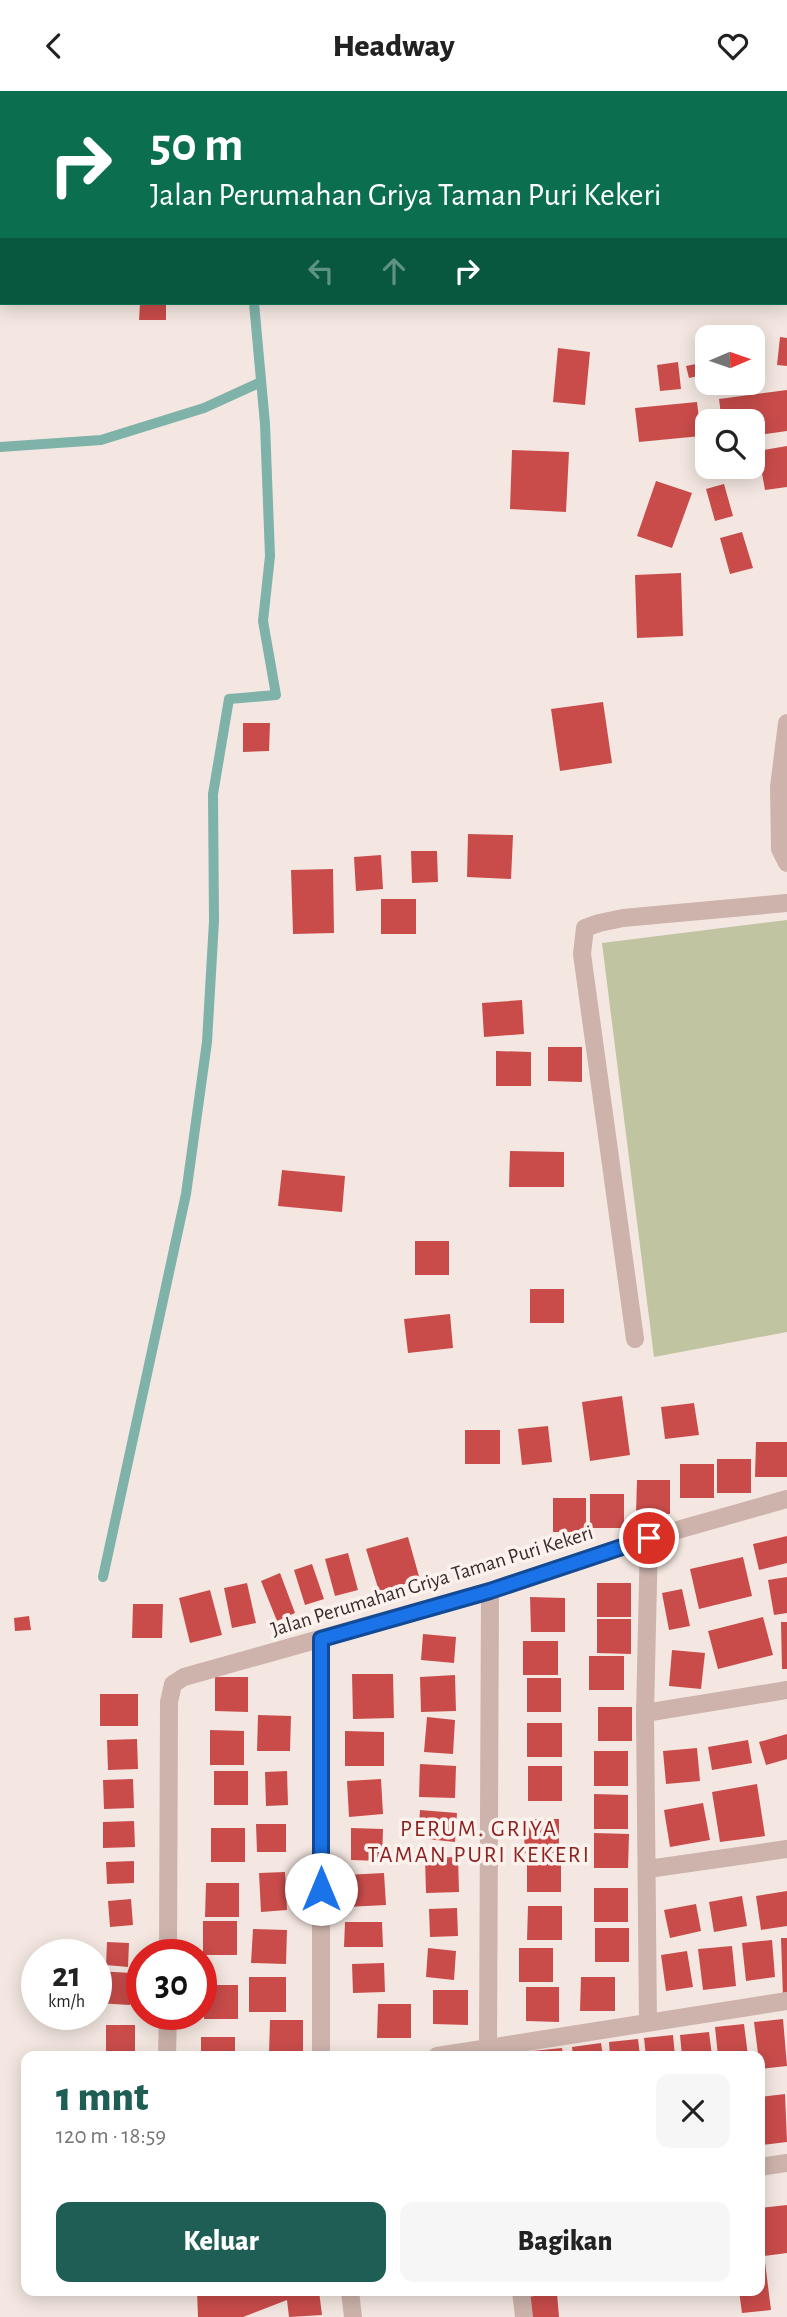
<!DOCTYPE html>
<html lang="id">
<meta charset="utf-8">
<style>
:root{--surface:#fff;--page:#f6f6f6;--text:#222;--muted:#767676;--accent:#1e5e54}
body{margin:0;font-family:"Alegreya Sans",sans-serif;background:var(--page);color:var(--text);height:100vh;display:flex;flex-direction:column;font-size:26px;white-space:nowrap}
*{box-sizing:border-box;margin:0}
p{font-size:23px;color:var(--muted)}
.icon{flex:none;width:38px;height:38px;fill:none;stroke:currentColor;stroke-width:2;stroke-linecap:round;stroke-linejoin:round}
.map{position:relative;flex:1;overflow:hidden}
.drawer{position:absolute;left:21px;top:1960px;width:744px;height:245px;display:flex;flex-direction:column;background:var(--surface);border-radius:14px;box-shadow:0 4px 18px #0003}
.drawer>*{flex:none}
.guide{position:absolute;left:0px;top:0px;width:788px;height:214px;box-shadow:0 4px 18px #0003;background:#0b6e4f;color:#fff;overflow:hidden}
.needle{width:46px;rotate:88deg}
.buttons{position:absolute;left:695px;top:234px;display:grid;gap:14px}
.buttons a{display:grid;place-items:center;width:70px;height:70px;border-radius:14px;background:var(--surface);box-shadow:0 4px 18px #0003;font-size:35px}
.speed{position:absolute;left:21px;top:1848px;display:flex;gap:14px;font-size:35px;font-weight:700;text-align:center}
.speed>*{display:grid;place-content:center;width:91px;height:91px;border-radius:50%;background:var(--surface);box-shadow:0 4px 18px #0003;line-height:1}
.speed small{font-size:18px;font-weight:400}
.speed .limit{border:10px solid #d22;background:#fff;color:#111}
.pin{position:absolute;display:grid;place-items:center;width:60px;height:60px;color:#fff;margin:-30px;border:4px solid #fff;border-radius:50%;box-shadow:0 2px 7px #0007}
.me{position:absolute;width:77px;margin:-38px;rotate:0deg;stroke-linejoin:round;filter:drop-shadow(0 0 5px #0008)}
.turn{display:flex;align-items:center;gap:24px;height:147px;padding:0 35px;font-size:32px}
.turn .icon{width:91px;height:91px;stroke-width:2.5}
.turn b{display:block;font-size:49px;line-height:60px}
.lanes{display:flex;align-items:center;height:66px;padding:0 35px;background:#0003;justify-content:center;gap:35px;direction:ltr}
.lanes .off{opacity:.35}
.round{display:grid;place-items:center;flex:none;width:74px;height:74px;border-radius:14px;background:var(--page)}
.summary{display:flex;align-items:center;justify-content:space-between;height:119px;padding:0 35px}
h1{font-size:42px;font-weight:800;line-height:52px;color:var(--accent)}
.cta{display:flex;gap:14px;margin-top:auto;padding:14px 35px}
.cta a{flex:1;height:80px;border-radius:14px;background:var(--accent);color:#fff;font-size:28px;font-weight:800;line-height:80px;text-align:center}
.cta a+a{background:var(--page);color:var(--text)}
header{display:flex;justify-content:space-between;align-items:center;height:91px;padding:0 35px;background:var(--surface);font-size:32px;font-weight:800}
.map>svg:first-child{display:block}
.green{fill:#c0c4a0}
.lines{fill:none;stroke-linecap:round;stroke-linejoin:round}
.stream{stroke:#7fb2a9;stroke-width:10}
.building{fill:#c94c4a}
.street{stroke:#cdb3ac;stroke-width:18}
.route-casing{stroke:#114b97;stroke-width:18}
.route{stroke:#1a73e8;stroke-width:12}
.labels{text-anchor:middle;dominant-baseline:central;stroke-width:7;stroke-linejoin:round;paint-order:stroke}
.street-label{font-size:21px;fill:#3b2c2b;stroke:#fbf2ee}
.neighbourhood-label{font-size:23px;letter-spacing:2px;fill:#8d2221;stroke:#fbf2ee}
</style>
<header><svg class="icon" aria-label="back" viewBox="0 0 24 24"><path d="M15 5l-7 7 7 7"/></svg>Headway<svg class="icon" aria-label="heart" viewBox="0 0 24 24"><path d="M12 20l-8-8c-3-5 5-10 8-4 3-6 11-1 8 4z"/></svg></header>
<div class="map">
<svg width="787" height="2226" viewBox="0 0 787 2226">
<rect width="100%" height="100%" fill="#f4e7e1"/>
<path class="green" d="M787,829V1241L654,1266L602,852Z"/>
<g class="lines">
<path class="stream" d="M0,356L101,349L204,317L261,291
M103,1486L186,1103L207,951L214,830L213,703L229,608L276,604L263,530L270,465L265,333L254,212"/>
</g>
<path class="building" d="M140,212H166V229H139Z
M780,246L787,247V275L777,274Z
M558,257L590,261L585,314L553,311Z
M678,271L681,298L660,300L657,274Z
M706,271L707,283L689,287L686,275Z
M728,292H753V296L728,297Z
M787,299V340L752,345V331H722L719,308Z
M697,311L701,345L639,351L635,317Z
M787,355V396L765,399L758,360Z
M512,359L569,361L566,421L510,418Z
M656,390L692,402L672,457L637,445Z
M724,393L733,425L715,430L706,398Z
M742,441L753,477L730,483L720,447Z
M681,482L683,545L637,547L635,484Z
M603,611L612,672L560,680L551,618Z
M243,632H270L269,660L243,661Z
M468,743L513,744L511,788L467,786Z
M411,760H437L438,791L412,792Z
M381,764L383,798L356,800L354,766Z
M333,778L334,842L293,843L291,779Z
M381,808H416V843H381Z
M522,909L524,943L484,946L482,912Z
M548,956H582V991L548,990Z
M496,960L531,961V995H496Z
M510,1060L564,1061V1096H509Z
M282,1079L345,1085L342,1121L278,1115Z
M415,1150H449V1184H415Z
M530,1198H564V1232H530Z
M450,1223L453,1257L408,1262L404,1228Z
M622,1305L630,1364L590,1370L582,1311Z
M694,1312L699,1344L665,1348L661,1316Z
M548,1335L552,1371L522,1374L518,1338Z
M465,1339H500V1373H465Z
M756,1351H787V1386H755Z
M717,1368H751V1402H717Z
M680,1373H714V1407H680Z
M637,1389H670V1423H636Z
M590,1403H624V1437H590Z
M553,1407H586V1441H553Z
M787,1445V1472L759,1479L753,1453Z
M408,1446L420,1489L379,1500L366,1458Z
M348,1462L358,1499L335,1505L325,1468Z
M743,1466L752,1505L699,1518L690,1478Z
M312,1473L324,1508L305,1514L294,1479Z
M280,1482L295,1522L277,1530L261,1490Z
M787,1486V1522L774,1524L768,1489Z
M247,1492L256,1532L232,1537L224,1497Z
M597,1492H631V1526H597Z
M682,1498L690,1535L669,1539L662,1502Z
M210,1499L222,1544L190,1552L179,1507Z
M530,1506L565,1507V1541H531Z
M133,1513H163L162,1547H132Z
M29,1525L31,1539L15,1540L14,1527Z
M763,1526L773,1564L718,1578L708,1540Z
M597,1528H631V1563L597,1562Z
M781,1531H787V1578H782Z
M423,1543L456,1546L454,1572L421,1569Z
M523,1550H558V1584H523Z
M672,1559L705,1562L701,1598L669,1595Z
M589,1565H624V1599H589Z
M352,1583H393L394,1627L353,1628Z
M455,1584L456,1620L421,1621L420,1586Z
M215,1586H248V1621L215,1620Z
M527,1587H561V1621H527Z
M100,1603H138V1635H100Z
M598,1616H632V1650H598Z
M258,1624L291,1625L290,1660H257Z
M427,1626L455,1629L453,1663L424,1661Z
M527,1632H562V1666H527Z
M210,1639L244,1640V1674H210Z
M345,1640L384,1641V1675H345Z
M787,1643V1668L766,1674L759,1651Z
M137,1648L138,1678L108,1679L107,1649Z
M748,1649L752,1672L712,1679L708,1656Z
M697,1657L700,1690L666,1693L663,1660Z
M594,1660H628V1695H594Z
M420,1673L456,1675L455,1707L419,1706Z
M528,1675H562V1710H528Z
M214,1680H248V1714H214Z
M287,1680L288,1714L266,1715L265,1681Z
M133,1688L134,1717L104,1718L103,1689Z
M381,1688L383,1723L349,1726L347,1690Z
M757,1693L765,1745L720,1751L712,1701Z
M594,1703L628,1704V1738H594Z
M703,1712L710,1749L670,1756L664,1719Z
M420,1719L457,1722L455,1751L418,1747Z
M525,1728H559V1762H524Z
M134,1730L135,1756L103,1757V1731Z
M256,1733H286V1761H257Z
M211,1737H245V1771H211Z
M351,1737L383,1738L382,1770L351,1769Z
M594,1742L629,1743L628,1777H594Z
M458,1766L459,1801L426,1802L425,1767Z
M527,1767H561V1801H527Z
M134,1770V1792L107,1793L106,1771Z
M285,1781L287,1819L261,1821L259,1782Z
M384,1782L386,1814L346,1816L345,1784Z
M206,1792H239V1826H205Z
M594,1797H628V1831H594Z
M787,1800V1835L761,1839L756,1805Z
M742,1805L747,1835L714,1841L709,1811Z
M131,1808L133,1834L110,1836L108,1810Z
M696,1813L701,1840L670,1847L664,1819Z
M528,1815H562V1849H527Z
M457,1817L458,1845L430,1846L429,1818Z
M203,1830H237V1864H203Z
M345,1831H382L383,1856H344Z
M595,1837H629V1871H595Z
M253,1838L287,1839L286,1873L251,1872Z
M781,1847H787V1905L783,1906Z
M772,1849L775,1886L746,1890L742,1852Z
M107,1851L129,1852L128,1876L106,1874Z
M732,1855L736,1895L703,1899L698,1858Z
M428,1857L456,1860L454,1889L426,1886Z
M519,1857H553V1891H519Z
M687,1860L693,1896L666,1900L661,1864Z
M384,1872L385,1901L353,1902L352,1873Z
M96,1880L132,1882L130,1914L96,1912Z
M249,1886H286V1921H249Z
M581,1886H615V1920H580Z
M204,1894H238V1928H204Z
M526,1896H559V1931L526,1930Z
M433,1899H468V1934L433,1933Z
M378,1913H411V1947H377Z
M783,1928L787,1975L760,1978L754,1931Z
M270,1929H303V1963H269Z
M744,1933L748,1965H718L715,1936Z
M106,1934H135V1965H106Z
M709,1941L712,1965H682L680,1944Z
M673,1944L675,1965H646L644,1947Z
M201,1946H235V1965H201Z
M638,1948L640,1965H610L609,1951Z
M601,1952L603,1965H573L572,1956Z
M562,1957L563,1965H533L532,1960Z
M785,2003L787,2051L761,2054L760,2006Z
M787,2114V2162L764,2165L760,2117Z
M765,2171L771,2219L742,2222L739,2200H760V2172Z
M197,2200H319L322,2224L289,2226L287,2209L243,2226H198Z
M557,2202L559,2226H529L527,2206Z"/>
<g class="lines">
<path class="street" d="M786,141L787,140
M787,632L779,696L780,758L787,772
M635,1248L582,863L585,837L599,832L623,827L787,812
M321,1548V1965
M645,1622L787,1599
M648,1778L787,1758
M168,1864L169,1611L173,1593L184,1586L490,1500L649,1447L787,1408
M648,1931L645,1622L649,1447
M488,1956L490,1500
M167,1965L168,1923
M437,1965L787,1910
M760,2076L787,2072
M350,2200L353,2226
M521,2200L524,2226"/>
</g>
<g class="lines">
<defs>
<path id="route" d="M321,1798V1548L490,1500L649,1447"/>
</defs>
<use href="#route" class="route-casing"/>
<use href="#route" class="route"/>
</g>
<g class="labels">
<g class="street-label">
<text transform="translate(432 1490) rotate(-17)">Jalan Perumahan Griya Taman Puri Kekeri</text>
</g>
<g class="neighbourhood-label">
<text x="479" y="1738">PERUM. GRIYA<tspan x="479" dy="26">TAMAN PURI KEKERI</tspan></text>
</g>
</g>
</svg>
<div class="buttons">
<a><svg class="needle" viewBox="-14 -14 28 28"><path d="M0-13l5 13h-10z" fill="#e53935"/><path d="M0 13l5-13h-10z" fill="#767676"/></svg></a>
<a><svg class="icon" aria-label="search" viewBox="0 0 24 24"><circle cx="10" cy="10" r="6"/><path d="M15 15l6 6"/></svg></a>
</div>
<div class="speed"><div>21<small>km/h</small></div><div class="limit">30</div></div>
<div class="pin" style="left:649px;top:1447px;background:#d93025"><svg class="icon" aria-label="arrive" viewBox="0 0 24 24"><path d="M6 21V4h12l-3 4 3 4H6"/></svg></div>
<svg class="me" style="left:321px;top:1798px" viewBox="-20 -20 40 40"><circle r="19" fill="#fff"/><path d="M0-13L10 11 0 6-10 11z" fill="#1a73e8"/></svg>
<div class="guide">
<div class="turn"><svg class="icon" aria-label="right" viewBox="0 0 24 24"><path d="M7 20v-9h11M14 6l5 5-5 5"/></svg><div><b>50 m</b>Jalan Perumahan Griya Taman Puri Kekeri</div></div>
<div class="lanes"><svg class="icon off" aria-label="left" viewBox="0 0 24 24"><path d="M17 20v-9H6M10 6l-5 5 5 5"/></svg><svg class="icon off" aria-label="ahead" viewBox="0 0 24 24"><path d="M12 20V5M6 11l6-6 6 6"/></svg><svg class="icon" aria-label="right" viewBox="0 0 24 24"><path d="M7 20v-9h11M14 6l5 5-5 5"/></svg></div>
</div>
<section class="drawer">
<div class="summary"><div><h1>1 mnt</h1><p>120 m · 18:59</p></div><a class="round"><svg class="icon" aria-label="close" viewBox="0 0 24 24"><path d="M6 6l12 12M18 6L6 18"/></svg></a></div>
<div class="cta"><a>Keluar</a><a>Bagikan</a></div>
</section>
</div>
